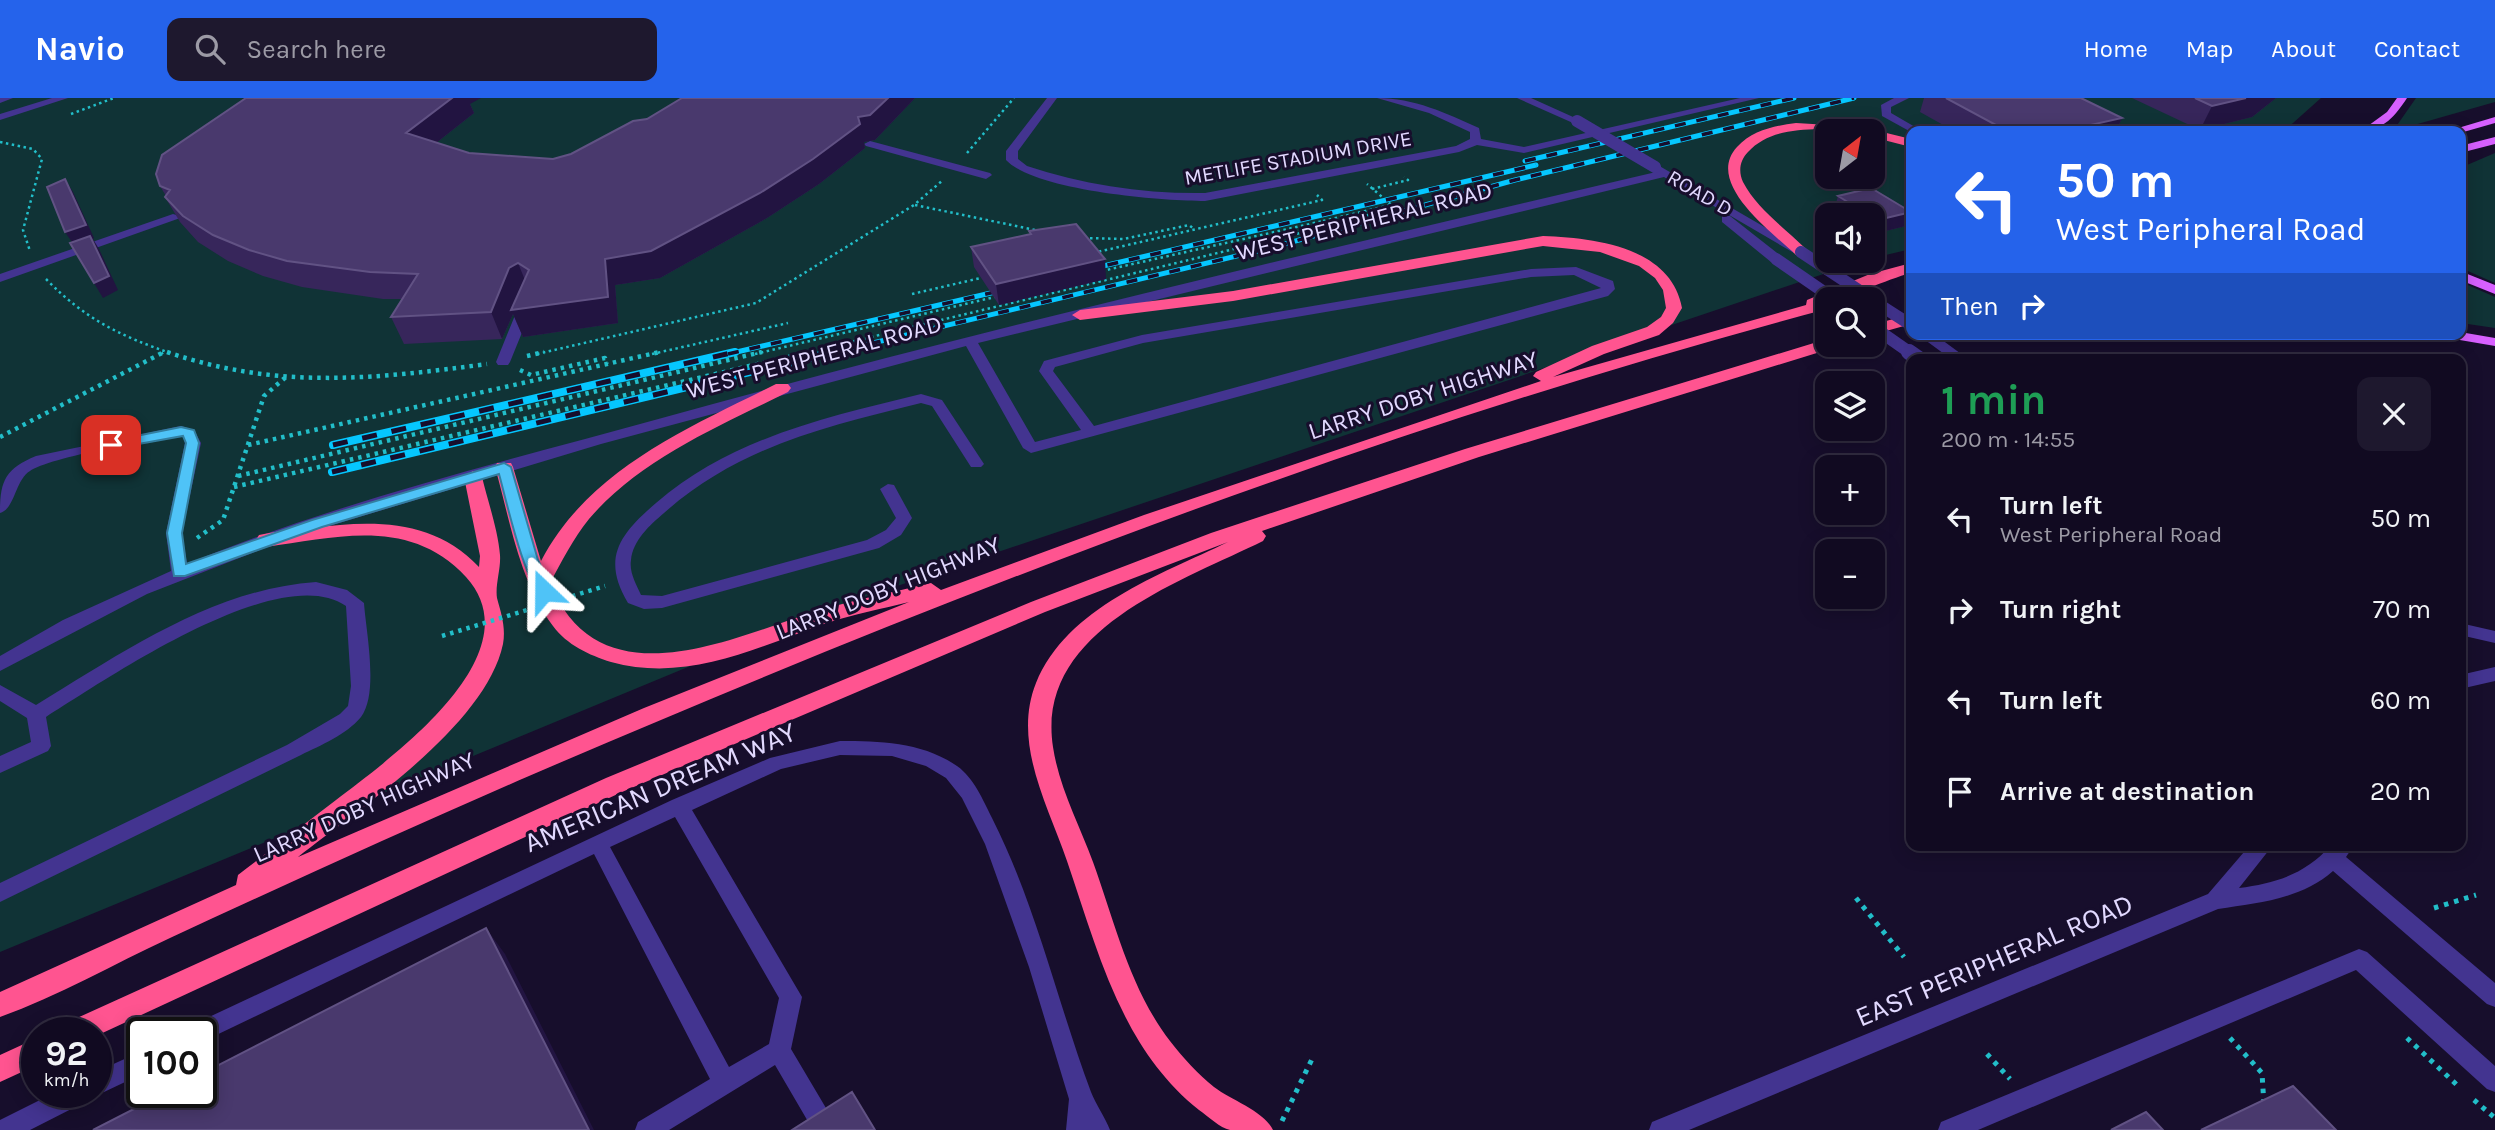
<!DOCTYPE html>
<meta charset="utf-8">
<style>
:root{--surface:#110a21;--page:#1e182e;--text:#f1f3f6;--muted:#9c9aa5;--line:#302b3f;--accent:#2563eb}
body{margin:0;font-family:Karla,sans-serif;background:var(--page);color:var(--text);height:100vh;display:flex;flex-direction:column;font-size:26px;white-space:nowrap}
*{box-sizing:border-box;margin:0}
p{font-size:23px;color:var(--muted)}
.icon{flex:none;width:38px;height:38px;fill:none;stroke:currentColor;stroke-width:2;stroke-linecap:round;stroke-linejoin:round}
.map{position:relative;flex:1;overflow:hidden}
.panel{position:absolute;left:1906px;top:256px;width:560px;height:497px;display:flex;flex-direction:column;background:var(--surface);border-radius:14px;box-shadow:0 4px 18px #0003,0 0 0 2px var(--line)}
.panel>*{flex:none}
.top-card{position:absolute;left:1906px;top:28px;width:560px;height:214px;border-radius:14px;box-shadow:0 4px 18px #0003,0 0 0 2px var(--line);background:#2563eb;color:#fff;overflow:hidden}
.needle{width:46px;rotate:31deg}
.fabs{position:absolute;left:1815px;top:21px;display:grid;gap:14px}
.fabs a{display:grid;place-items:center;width:70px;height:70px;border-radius:14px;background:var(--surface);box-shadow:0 4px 18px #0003,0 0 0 2px var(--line);font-size:35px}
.speed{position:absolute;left:21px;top:919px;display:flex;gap:14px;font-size:35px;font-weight:700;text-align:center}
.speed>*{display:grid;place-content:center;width:91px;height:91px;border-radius:50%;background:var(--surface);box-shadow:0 4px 18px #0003,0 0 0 2px var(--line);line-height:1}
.speed small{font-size:18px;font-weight:400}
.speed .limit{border:4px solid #111;border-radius:10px;background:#fff;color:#111}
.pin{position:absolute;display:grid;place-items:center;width:60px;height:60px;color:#fff;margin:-30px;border-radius:14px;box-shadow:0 4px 10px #0006}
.me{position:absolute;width:77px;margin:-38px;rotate:337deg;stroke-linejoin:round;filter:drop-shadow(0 0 5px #0008)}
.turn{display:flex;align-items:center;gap:24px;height:147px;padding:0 35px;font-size:32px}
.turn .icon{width:91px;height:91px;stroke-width:2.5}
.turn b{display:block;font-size:49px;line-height:60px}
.then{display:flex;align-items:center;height:66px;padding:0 35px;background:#0003;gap:14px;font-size:26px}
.round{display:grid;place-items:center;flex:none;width:74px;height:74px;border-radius:14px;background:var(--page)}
.headline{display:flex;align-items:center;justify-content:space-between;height:119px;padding:0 35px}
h1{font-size:42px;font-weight:700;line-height:52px;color:#1e9e55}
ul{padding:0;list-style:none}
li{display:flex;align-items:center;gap:21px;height:91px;padding:0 35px}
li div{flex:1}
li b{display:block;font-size:26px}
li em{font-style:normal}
header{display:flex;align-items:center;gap:42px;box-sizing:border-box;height:98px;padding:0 35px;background:var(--accent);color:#fff}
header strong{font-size:33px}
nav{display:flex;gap:38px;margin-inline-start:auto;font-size:24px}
.search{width:490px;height:63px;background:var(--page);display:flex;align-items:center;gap:18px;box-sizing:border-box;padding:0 24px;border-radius:14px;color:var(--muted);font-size:26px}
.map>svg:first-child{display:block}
.green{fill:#103336;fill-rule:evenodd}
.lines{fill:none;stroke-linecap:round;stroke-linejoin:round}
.path-far2{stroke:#22bec9;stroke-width:2.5;stroke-dasharray:2.5 3.5;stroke-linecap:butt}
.path-far1{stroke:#22bec9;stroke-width:4.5;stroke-dasharray:3.5 5;stroke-linecap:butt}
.path{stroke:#22bec9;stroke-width:5;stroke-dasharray:4.5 6;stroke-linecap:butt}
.minor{fill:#433490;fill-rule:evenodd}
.major{fill:#d760ff;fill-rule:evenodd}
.highway{fill:#ff5490;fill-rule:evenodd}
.rail-far1-casing{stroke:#05c7ff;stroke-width:5}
.rail-casing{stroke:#05c7ff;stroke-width:8}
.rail-far1{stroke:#170e2c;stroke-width:3.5;stroke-dasharray:11;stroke-linecap:butt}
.rail{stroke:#170e2c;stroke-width:5;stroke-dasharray:15;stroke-linecap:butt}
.path-bridge{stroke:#22bec9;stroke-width:4.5;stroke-dasharray:3.5 5;stroke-linecap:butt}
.minor-bridge-far1{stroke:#433490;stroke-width:12}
.minor-bridge{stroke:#433490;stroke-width:16}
.wall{fill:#37265b}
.shaded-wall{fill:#221441}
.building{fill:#49396d;stroke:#615284;stroke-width:2}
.route{fill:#4fc3f7;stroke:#337fa1;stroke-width:2}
.labels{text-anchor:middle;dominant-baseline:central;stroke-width:6;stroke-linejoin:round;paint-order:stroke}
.far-street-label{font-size:21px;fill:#e2d9ff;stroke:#170e2c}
.street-label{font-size:24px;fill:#e2d9ff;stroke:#170e2c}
.near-street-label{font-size:28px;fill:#e2d9ff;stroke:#170e2c}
</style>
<header>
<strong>Navio</strong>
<div class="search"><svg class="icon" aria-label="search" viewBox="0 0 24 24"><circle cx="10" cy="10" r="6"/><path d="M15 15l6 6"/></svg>Search here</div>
<nav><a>Home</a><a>Map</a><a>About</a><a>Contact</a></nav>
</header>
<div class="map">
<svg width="2495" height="1032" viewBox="0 0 2495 1032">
<rect width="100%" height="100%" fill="#170e2c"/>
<path class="green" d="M0,0H2321L2284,33H1911V151L1873,160L1872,117H1827V163H1862L823,513L0,854ZM1827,33H1872V79H1827Z
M2416,0H2495V4L2393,33Z
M2495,55V185L2461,170L2460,70Z
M2461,184L2495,199V230L2461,225Z"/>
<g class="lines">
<path class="path-far2" d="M71,16L114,0
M0,44L33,51L42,61L23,132L30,153
M967,55L1014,0
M1372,91L1408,82L1404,79
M915,107L1040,133
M1323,123L1391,107
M1325,128L1395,110L1367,86
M1084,140L1124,141L1189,127L1194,131
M1093,155L1322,102L1317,97
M1102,173L1323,123
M46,181C85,221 120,238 173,256
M912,196L985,179
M161,256L166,253
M537,256L756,205L914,107L943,82
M652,256L788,225
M755,256L999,198
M801,256L1329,128"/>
<path class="path-far1" d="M167,254C278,292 374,281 487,266
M527,258L544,254
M520,272L531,277L605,260L607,266
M0,339L164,254
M248,347L660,254
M238,378L762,254
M234,389L809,254
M197,440L223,422L264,298L287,278"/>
<path class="path" d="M1856,800L1904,859
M2434,810L2476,797
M2230,940L2262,975L2264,1007
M2407,940L2457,987
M1987,956L2010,981
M2474,1002L2495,1020
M1282,1023L1314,957"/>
<path class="minor" d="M0,0H13L0,5Z
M52,0H68L0,22V16Z
M1047,0H1057L1018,53V61L1027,68C1083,87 1146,96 1205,95L1456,48L1470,41V34L1429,15L1377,0C1414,0 1446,15 1479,30L1481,41L1524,49L1740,0H1759L1524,55L1477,47L1459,54L1205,103C1162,103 1035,93 1006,62V53Z
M1517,0H1531L1582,23L1573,25Z
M1894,0H1909L1891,9V15L1922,33L1911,34L1882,18L1881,7Z
M2068,0H2080L2130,33H2117Z
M870,43L990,75L992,77L986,81L866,48L864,46Z
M1656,66L1804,152L1794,155L1664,79L978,245L1035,344L1081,332L1039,273L1044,263L1142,237L1531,171L1576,169L1613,183L1615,191L1608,198L1031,355L1023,350L966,248L601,346L296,438L147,496L0,573V558L63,522L171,473L166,435L185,345L183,338C158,339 48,360 30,373C15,382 15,411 0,415C0,383 5,371 36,358L181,328L194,332L201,345L182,435L187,466C340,403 503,364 662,320C991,229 1324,152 1656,74L1650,69ZM1574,177L1601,190L1094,328L1053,273L1055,269L1143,245L1531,179Z
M173,116L183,119L0,184V176Z
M1722,118H1730L1781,158V164H1771L1722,124Z
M527,201L534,205L510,264L508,267H498L496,264L520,205Z
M1917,236H1934L1968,261H1951Z
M921,296L942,302L984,366L981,369H971L932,308L921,305C825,329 740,348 664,415C650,427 633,442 631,462C629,474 636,486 641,497L662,498L867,442L886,432L896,420L880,391L888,386L894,387L912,420L901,437L879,450L662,510L644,511L628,505C601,460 620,436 656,405C731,340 827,319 921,296Z
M316,484L347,492L364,505C366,534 379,595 361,619C346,637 321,647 301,657L0,804V785L287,647L340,616L348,608L351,588L346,508C279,462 107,581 46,619L51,648L48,653L0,675V658L31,644L27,620L0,603V587L36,607C122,555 213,491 316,484Z
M2460,525L2495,533V545L2460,537Z
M2495,569V583L2460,591V577Z
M840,643C881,643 922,644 957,668C974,680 983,702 992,720C1036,807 1057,903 1091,994C1096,1007 1105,1019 1110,1032H1066L1069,1001L1029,869L985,746L962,700L946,680L926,668L892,658L840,657L781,671L692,712L802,899L791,951L839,1032H813L775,967L669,1032H635L638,1024L710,981L594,756L208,941L201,944V934H188L192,927L672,702L770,660ZM675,719L779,900L769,946L729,969L610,749Z
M2250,747H2273L2239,790C2276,785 2306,776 2331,747H2354L2346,759L2495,885V909L2487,906L2333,773C2301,801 2259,805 2218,811L1689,1032H1649L1652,1024L2208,796Z
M2359,851L2367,854L2495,968V994L2487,991L2356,872L1978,1032H1938L1941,1024Z
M142,953V976L104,994L92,996L89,1002L30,1032H0V1022L56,994H96V974Z"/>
<path class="major" d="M2397,0H2407C2396,17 2383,33 2361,33L2387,14Z
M2495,19V25L2460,35L2448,33Z
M2495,39V46L2460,55V48Z
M2460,173L2495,187V196L2460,182Z
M2460,234L2495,240V248L2448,240L2441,236H2460Z"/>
<path class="highway" d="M1796,25L1862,29L1911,41V49L1872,39V33C1834,33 1777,22 1748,54C1740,62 1738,73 1743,84C1757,111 1785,130 1806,151V157H1796C1772,134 1704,85 1737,49C1753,32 1774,28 1796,25Z
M1543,138C1595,140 1671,149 1682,210L1673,225L1659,237L1604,256L1553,279L1806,207L1807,202L1870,176L1911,165V175C1887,181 1848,201 1827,201V211C1382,329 952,496 529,678C409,730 289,785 170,840C114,866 58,898 0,919V894L236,787L238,777C271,752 303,727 336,702C388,662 537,557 466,479C410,419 338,439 266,449L259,447L256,442L259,437C276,433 295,432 313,430C373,422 434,421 479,469L480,458L464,379L473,373L482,379C488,404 498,432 500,457C501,471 495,487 497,500C501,515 506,529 503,546C486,627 360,710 298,759L644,610L909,504C882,511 854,516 827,525C755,550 688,585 611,564C589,557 567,547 553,528C519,483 510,422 495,369L497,365H511L513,369L541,463C589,371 688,330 776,286H788L791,290L788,294C719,328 640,361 589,421C573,441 562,463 550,485C599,606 731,540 817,513C854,502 893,494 931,485L941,492L1144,417L1541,283L1533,278L1536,274L1592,248L1647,229L1661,219L1666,210L1663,192L1655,180L1639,168L1600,154L1543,148L1233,203L1080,222L1072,217L1080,212L1233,193Z
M1911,216V226L1872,237V227Z
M1827,241V247H1835L1833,250L1479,359L1262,433L1266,438L1263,443C1180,484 1035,532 1053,649C1059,689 1079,726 1093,764C1115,825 1130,891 1170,943C1183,960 1198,976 1214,989C1231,1002 1264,1013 1273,1032C1259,1032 1243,1032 1230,1032C1220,1030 1208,1018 1199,1012C1121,950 1098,853 1067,763C1048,707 1012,645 1036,585C1067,509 1160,477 1228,444L1045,514L622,694L96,938V934H62L66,925L606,680L1031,504L1211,435L1465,351Z
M37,940V967L0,984V957Z"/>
<defs>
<path id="rail-far1" d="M1525,63L1794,0
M1086,172L1536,67
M728,256L1008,191
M827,256L1270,150L1515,82L1854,0"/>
<path id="rail" d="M333,347L735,254
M332,374L834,254"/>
</defs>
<use href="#rail-far1" class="rail-far1-casing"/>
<use href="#rail" class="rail-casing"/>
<use href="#rail-far1" class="rail-far1"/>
<use href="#rail" class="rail"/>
<path class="path-bridge" d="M442,538L605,488"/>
<path class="minor-bridge-far1" d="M1577,23L1655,69
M1801,154L1872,201
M1776,161L1834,201
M1872,202L1911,227
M1872,228L1912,256"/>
<path class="minor-bridge" d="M1909,254L1919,261"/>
</g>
<path class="wall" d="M682,0H915L875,42L864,44L865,50L819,86L767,120L660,180L615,187L618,225L523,239L513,216L502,241L404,246L391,219L402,201H383L302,189L263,178L228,163L198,144L180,124L165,99L166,98L160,88L470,6L474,15L436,45L469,55L553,61L571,56L647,21Z
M1924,0H2081L2122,20L2116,33H1954L1920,14Z
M2132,0H2276L2252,19L2200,32Z
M1838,98L1911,114L1906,128L1873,136L1872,117H1843L1834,112Z
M1029,133L1106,181L999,207L974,169L971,149L1030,136Z"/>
<path class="shaded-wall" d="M452,0H481L470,6L474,15L417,60L406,35Z
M888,0H915L875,42L864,44L865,50L819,86L767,120L660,180L615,187L618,225L523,239L513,216L502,241L491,214L509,170L518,165L529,192L605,161L858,19Z
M2246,0H2276L2252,19L2200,32L2212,8Z
M2122,20L2116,33H2064Z
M65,81L73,94L94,140L93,141L99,151L118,192L103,200L94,185L74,147L65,134Z
M1911,114L1906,128L1873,136L1878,122Z
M1105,161L1106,181L999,207L996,186Z
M486,830L505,856L594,1032H589Z"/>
<path class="building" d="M246,0H452L406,35L469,55L553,61L571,56L633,23L647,21L682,0H888L870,17L858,19L860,26L813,61L760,95L651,153L605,161L608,199L511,212L529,172L518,165L509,170L491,214L391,219L418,176L370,174L287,163L249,152L213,137L183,118L165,99L170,92L160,88L156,76L162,57Z
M1946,0H2081L2122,20L2064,33H2007Z
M2195,0H2246L2212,8Z
M65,81L86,127L65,134L47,89Z
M1871,90L1911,114L1878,122L1872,119V117H1869L1838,98Z
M1076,126L1105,161L996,186L971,149L1031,136L1029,133Z
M90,138L109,178L94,185L70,145Z
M486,830L589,1032H93L167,994H201V976Z
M2293,988L2336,1032H2201Z
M852,994L875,1032H792Z
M2146,1014L2163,1032H2111Z"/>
<path class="route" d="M181,329L194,332L199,345L182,435L186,466L312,422L504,365L511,369L538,462L552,493L544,498C526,493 505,397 499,376L322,429L185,478H174L167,435L186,345L183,338L111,351L104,347L111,343Z"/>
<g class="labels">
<g class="far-street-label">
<text transform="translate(1298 60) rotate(-10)">METLIFE STADIUM DRIVE</text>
<text transform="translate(1700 95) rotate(30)">ROAD D</text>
</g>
<g class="street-label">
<text transform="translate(1364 123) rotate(-14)">WEST PERIPHERAL ROAD</text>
<text transform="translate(814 259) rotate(-15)">WEST PERIPHERAL ROAD</text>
<text transform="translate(1423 297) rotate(-18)">LARRY DOBY HIGHWAY</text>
<text transform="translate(888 490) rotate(-22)">LARRY DOBY HIGHWAY</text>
<text transform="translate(364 709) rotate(-24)">LARRY DOBY HIGHWAY</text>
</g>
<g class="near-street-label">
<text transform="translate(660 689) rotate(-23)">AMERICAN DREAM WAY</text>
<text transform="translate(1994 862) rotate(-23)">EAST PERIPHERAL ROAD</text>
</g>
</g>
</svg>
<div class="fabs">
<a><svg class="needle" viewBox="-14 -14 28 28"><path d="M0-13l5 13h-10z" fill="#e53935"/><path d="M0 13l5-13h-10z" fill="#9c9aa5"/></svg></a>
<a><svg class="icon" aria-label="sound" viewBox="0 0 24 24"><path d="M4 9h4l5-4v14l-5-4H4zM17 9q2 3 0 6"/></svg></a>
<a><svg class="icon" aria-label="search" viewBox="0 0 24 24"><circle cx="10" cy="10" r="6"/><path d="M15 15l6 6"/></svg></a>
<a><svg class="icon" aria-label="layers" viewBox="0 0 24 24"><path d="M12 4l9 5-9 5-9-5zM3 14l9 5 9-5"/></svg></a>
<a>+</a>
<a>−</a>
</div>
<div class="speed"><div>92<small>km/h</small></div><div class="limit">100</div></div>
<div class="pin" style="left:111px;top:347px;background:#d93025"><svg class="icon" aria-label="arrive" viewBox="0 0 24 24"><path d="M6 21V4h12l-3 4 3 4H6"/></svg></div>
<svg class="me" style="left:544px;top:493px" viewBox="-20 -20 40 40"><path d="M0-17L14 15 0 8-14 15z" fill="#4fc3f7" stroke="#fff" stroke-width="4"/></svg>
<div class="top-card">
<div class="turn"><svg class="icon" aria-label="left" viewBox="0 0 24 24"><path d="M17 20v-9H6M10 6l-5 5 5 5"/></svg><div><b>50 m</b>West Peripheral Road</div></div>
<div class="then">Then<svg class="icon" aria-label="right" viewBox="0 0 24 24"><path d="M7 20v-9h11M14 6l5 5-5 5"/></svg></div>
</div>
<section class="panel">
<div class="headline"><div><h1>1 min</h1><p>200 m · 14:55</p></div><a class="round"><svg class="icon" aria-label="close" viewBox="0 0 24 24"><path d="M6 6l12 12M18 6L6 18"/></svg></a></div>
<ul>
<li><svg class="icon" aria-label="left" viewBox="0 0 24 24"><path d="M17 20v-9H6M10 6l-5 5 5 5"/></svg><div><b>Turn left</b><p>West Peripheral Road</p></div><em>50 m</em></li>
<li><svg class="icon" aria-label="right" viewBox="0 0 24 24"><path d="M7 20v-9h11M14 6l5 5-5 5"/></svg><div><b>Turn right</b></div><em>70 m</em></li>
<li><svg class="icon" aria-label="left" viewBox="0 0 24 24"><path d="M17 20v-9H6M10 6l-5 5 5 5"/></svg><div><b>Turn left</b></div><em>60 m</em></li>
<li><svg class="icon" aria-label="arrive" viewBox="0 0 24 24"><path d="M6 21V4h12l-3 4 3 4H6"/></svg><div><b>Arrive at destination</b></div><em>20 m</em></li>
</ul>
</section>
</div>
